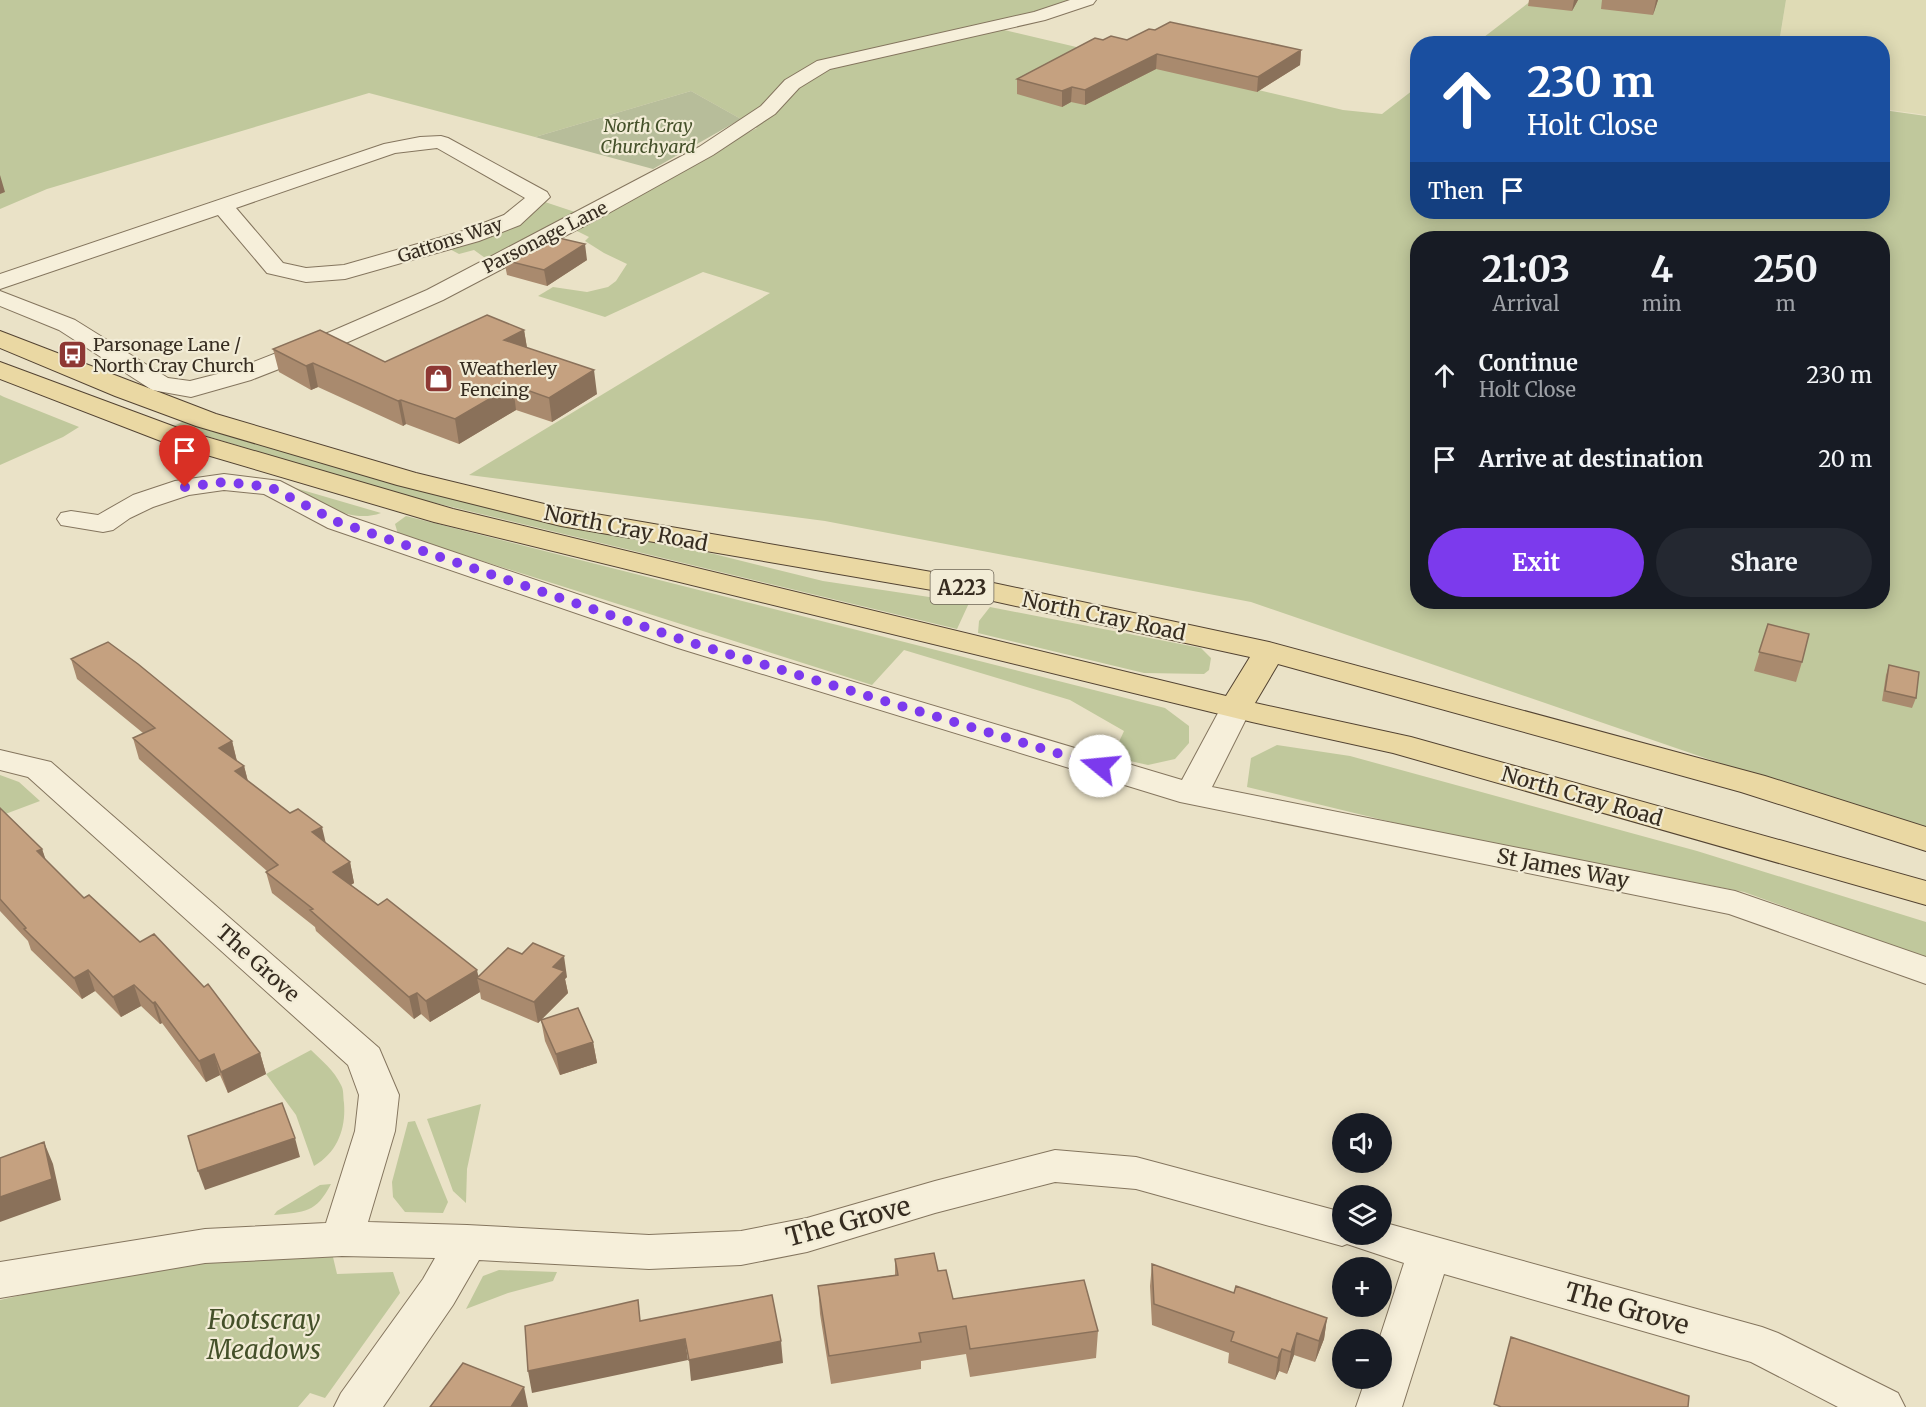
<!DOCTYPE html>
<meta charset="utf-8">
<style>
:root{--surface:#171b24;--page:#242831;--text:#f1f3f6;--muted:#9ea1a6;--accent:#7c3aed}
body{margin:0;font-family:Merriweather,serif;background:var(--page);color:var(--text);height:100vh;display:flex;flex-direction:column;font-size:22px;white-space:nowrap}
*{box-sizing:border-box;margin:0}
p{font-size:20px;color:var(--muted)}
.icon{flex:none;width:33px;height:33px;fill:none;stroke:currentColor;stroke-width:2;stroke-linecap:round;stroke-linejoin:round}
.map{position:relative;flex:1;overflow:hidden}
.side{position:absolute;left:1410px;top:231px;width:480px;height:378px;display:flex;flex-direction:column;background:var(--surface);border-radius:24px;box-shadow:0 3px 15px #0003}
.side>*{flex:none}
.hud{position:absolute;left:1410px;top:36px;width:480px;height:183px;border-radius:24px;box-shadow:0 3px 15px #0003;background:#1a4fa0;color:#fff;overflow:hidden}
.buttons{position:absolute;left:1332px;top:1113px;display:grid;gap:12px}
.buttons a{display:grid;place-items:center;width:60px;height:60px;border-radius:50%;background:var(--surface);box-shadow:0 3px 15px #0003;font-size:30px}
.pin{position:absolute;display:grid;place-items:center;width:51px;height:51px;color:#fff;margin:-62px -26px;border-radius:50% 50% 50% 0;rotate:-45deg;box-shadow:0 0 6px #0007}
.pin .icon{rotate:45deg}
.me{position:absolute;width:66px;margin:-33px;rotate:287deg;stroke-linejoin:round;filter:drop-shadow(0 0 4px #0008)}
.turn{display:flex;align-items:center;gap:21px;height:126px;padding:0 18px;font-size:27px}
.turn .icon{width:78px;height:78px;stroke-width:2.5}
.turn b{display:block;font-size:42px;line-height:51px}
.then{display:flex;align-items:center;height:57px;padding:0 18px;background:#0003;gap:12px;font-size:22px}
.eta{display:flex;justify-content:space-evenly;align-items:center;height:102px;text-align:center}
.eta b{font-size:36px;font-weight:700;line-height:42px}
.cta{display:flex;gap:12px;margin-top:auto;padding:12px 18px}
.cta a{flex:1;height:69px;border-radius:36px;background:var(--accent);color:#fff;font-size:24px;font-weight:700;line-height:69px;text-align:center}
.cta a+a{background:var(--page);color:var(--text)}
ul{padding:0;list-style:none}
li{display:flex;align-items:center;gap:18px;height:84px;padding:0 18px}
li div{flex:1}
li b{display:block;font-size:22px}
li em{font-style:normal}
.map>svg:first-child{display:block}
.farmland{fill:#dfdbb5}
.green{fill:#c0c89c;fill-rule:evenodd}
.cemetery{fill:#b7bd9a}
.lines{fill:none;stroke-linecap:round;stroke-linejoin:round}
.minor-casing{stroke:#84755e;stroke-width:2}
.major-casing{stroke:#534332;stroke-width:2}
.minor{fill:#f6efda;fill-rule:evenodd}
.major{fill:#ead8a3;fill-rule:evenodd}
.wall{fill:#a98a6e}
.shaded-wall{fill:#8a715a}
.building{fill:#c5a180;stroke:#8a715a;stroke-width:1.5}
.route{stroke:#7c3aed;stroke-width:10;stroke-dasharray:0 18}
.labels{text-anchor:middle;dominant-baseline:central;stroke-width:4.5;stroke-linejoin:round;paint-order:stroke}
.far-park-label{font-size:18px;font-style:italic;fill:#445029;stroke:#f2ecd6}
.far-street-label{font-size:18px;fill:#362c20;stroke:#f2ecd6}
.far-poi-label{font-size:18px;fill:#362c20;stroke:#f2ecd6;text-anchor:start}
.shield{fill:#f2ecd6;stroke:#6e6657;stroke-width:1.5}
.shield-label{font-size:20px;font-weight:bold;fill:#362c20}
.street-label{font-size:21px;fill:#362c20;stroke:#f2ecd6}
.near-street-label{font-size:26px;fill:#362c20;stroke:#f2ecd6}
.near-park-label{font-size:26px;font-style:italic;fill:#445029;stroke:#f2ecd6}
</style>
<div class="map">
<svg width="1926" height="1407" viewBox="0 0 1926 1407">
<rect width="100%" height="100%" fill="#eae2c7"/>
<path class="farmland" d="M1786,0H1926V115L1883,109L1882,44H1779Z"/>
<path class="green" d="M0,0H1075L1000,29L1343,110L1382,114L1417,87L1418,212H1882L1883,110L1926,116V834L1251,602L825,521L469,475L770,293L703,272L605,317L538,296L553,287L587,292L608,287L616,281L627,264L604,253L585,241L589,237L569,227L757,128L691,91L535,137L369,93L47,189L0,209ZM1418,238H1882V602H1418Z
M1532,0H1786L1779,43L1475,44Z
M542,201L578,213L488,260L474,250L459,254L444,246Z
M0,395L4,397L79,427L63,437L0,465Z
M184,421L396,485L500,511L714,554L823,581L969,603L957,629L394,493L174,426Z
M285,485L381,513C348,525 314,499 285,485Z
M406,516L1165,708L1189,726V743L1175,759L1148,765L1112,757L1124,731L1070,700L904,650L872,685L398,534L395,524Z
M990,607L1201,648L1211,658L1209,670L1204,674L1144,673L978,633L979,621Z
M1277,745L1350,756L1697,851L1926,922V958L1744,892L1412,827L1247,787L1251,758Z
M0,775L19,782L40,801L0,816Z
M311,1050C322,1061 334,1070 341,1085C344,1090 343,1097 344,1103C346,1128 338,1152 314,1166L296,1115L266,1074Z
M481,1104L467,1169L466,1203L453,1191L427,1119Z
M415,1121L448,1202L443,1213L405,1212L393,1197L392,1182L408,1122Z
M331,1184C316,1213 305,1212 274,1215L277,1211L320,1185Z
M333,1257L337,1274L393,1272L400,1293L325,1398L310,1393L298,1407H0V1300L157,1265Z
M499,1270L557,1272L553,1281L508,1293L466,1309L483,1276Z"/>
<path class="cemetery" d="M691,91L741,119L653,169L535,137Z"/>
<g class="lines">
<defs>
<path id="minor" d="M1070,0H1096L1093,4L1045,20L830,69L799,88L775,114L713,155L607,214L443,300L348,342L251,380L191,397L152,390L59,330L0,306V291L75,320L168,378L190,381L233,370L330,332L427,290L699,147L761,106L785,80L817,61L1034,12Z
M441,136L448,138L547,192L550,197L520,225L479,241L345,279L306,282L267,273L218,215L0,289V274L384,144L420,137ZM437,148L525,198L504,215L463,231L344,265L306,268L283,263L236,208L395,153Z
M224,474L280,481L348,516L700,636L1182,780L1225,700L1236,697L1247,700L1252,707L1212,787L1735,891L1926,957V984L1729,914L1180,802L678,648L328,528L264,494L224,490L189,495L153,507L130,518L113,530L103,532L61,525L57,519L61,513L71,511L98,515L133,495L175,481Z
M0,750L51,762L379,1048L399,1095L395,1131L368,1222L467,1225L649,1235L741,1231L807,1218L935,1181L1055,1150L1136,1157L1342,1212V1234H1382V1222L1762,1327L1778,1333L1898,1393L1905,1407H1838L1751,1362L1444,1274L1402,1407H1356L1366,1378H1382V1340H1379L1404,1263L1347,1244L1342,1246L1136,1189L1055,1182L935,1213L807,1252L741,1265L649,1269L479,1260L453,1305L383,1407H334L341,1393L423,1279L435,1258L342,1256L205,1263L0,1298V1262L205,1229L326,1223L355,1131L359,1095L348,1065L28,777L0,770Z"/>
<path id="major" d="M0,331L216,414L416,473L561,508L984,581L1269,642L1765,776L1926,827V851L1741,792L1278,664L1255,703L1411,737L1926,881V905L1393,753L1252,722L434,522L166,443L0,379V362L186,431L453,509L1226,696L1250,657L984,599L561,526L397,485L196,426L115,396L0,348Z"/>
</defs>
<use href="#minor" class="minor-casing"/>
<use href="#major" class="major-casing"/>
<use href="#minor" class="minor"/>
<use href="#major" class="major"/>
</g>
<path class="wall" d="M1529,0H1578L1572,11L1528,6Z
M1602,0H1658L1653,15L1601,9Z
M1103,40H1127L1301,50L1300,65L1257,92L1156,69L1085,105L1071,102L1062,107L1017,94V79Z
M504,260H587L547,286L507,275Z
M524,330L527,348L597,394L552,422L516,410L459,444L406,424L403,426L318,387L311,390L279,372L273,349L385,362Z
M1768,624L1802,662L1796,682L1754,671Z
M71,659L232,741L237,761L244,766L248,781L350,862L354,883L351,885L479,977H567L565,979L568,993L542,1019L593,1042L597,1063L560,1075L545,1041L541,1020L538,1023L481,999L480,992L430,1022L421,1014L414,1019L316,931L315,927L272,893L266,872L267,871L139,759L133,738L143,733L77,679Z
M1889,665L1916,698L1912,708L1882,701L1886,675Z
M0,808L42,849L45,859L84,898L260,1053L266,1074L228,1093L220,1075L206,1082L162,1023L160,1024L141,1006L121,1017L95,991L82,999L31,950L28,941L0,911Z
M895,1259L938,1271L953,1299L1098,1331L1096,1358L970,1377L966,1354L921,1361V1369L831,1384L820,1314L818,1286L895,1275Z
M1152,1264L1234,1293L1327,1318L1324,1339L1315,1362L1294,1355L1287,1374L1279,1371L1275,1380L1228,1363L1229,1353L1152,1325L1150,1286Z"/>
<path class="shaded-wall" d="M1574,0H1578L1572,11Z
M1656,0H1658L1653,15Z
M1301,50L1300,65L1257,92L1258,77Z
M1157,54L1156,69L1085,105V90Z
M1072,87L1071,102L1062,107V91Z
M0,175L5,192L0,194Z
M585,244L587,260L547,286L544,270Z
M524,330L528,354L504,340Z
M313,363L318,387L311,390L306,366Z
M594,370L597,394L552,422L549,398Z
M513,385L516,410L459,444L455,419Z
M401,400L406,424L403,426L398,401Z
M232,741L237,762L219,748Z
M244,766L249,786L235,771Z
M322,827L327,848L312,832Z
M42,849L49,869L37,851Z
M350,862L354,883L338,892L333,872Z
M564,956L567,977L565,979L568,993L538,1023L534,1002L553,967Z
M88,970L95,991L82,999L74,978Z
M477,970L479,979L477,978L480,992L430,1022L426,1001Z
M134,985L141,1006L121,1017L113,997Z
M417,993L421,1014L414,1019L409,997Z
M155,1002L162,1023L160,1024L153,1003Z
M593,1042L597,1063L560,1075L556,1054Z
M260,1053L266,1074L228,1093L221,1072Z
M214,1054L220,1075L206,1082L199,1061Z
M295,1138L300,1157L205,1190L198,1171Z
M44,1142L53,1164L61,1200L0,1222V1197Z
M1327,1318L1324,1339L1315,1362L1319,1341Z
M1297,1333L1294,1355L1287,1374L1291,1352Z
M685,1339L688,1360L532,1393L528,1371Z
M781,1341L783,1363L691,1381L689,1360Z
M1282,1349L1279,1371L1275,1380L1278,1358Z
M524,1387L528,1407H511Z"/>
<path class="building" d="M1170,22L1301,50L1258,77L1157,54L1085,90L1072,87L1062,91L1017,79L1095,38L1103,40L1111,36L1127,40L1149,29L1155,30Z
M546,235L585,244L544,270L504,260Z
M487,315L524,330L504,340L594,370L549,398L513,385L455,419L401,400L398,401L313,363L306,366L273,349L320,330L385,362Z
M1768,624L1809,634L1802,662L1759,652Z
M108,642L138,664L232,741L219,748L244,766L235,771L290,813L298,809L322,827L312,832L350,862L333,872L378,905L387,899L477,970L426,1001L417,993L409,997L310,910L313,909L266,872L278,865L133,738L155,728L71,659Z
M1889,665L1919,672L1916,698L1885,691Z
M0,808L42,849L37,851L84,898L89,895L140,942L154,934L204,987L208,984L260,1053L221,1072L214,1054L199,1061L155,1002L153,1003L134,985L113,997L88,970L74,978L24,929L26,928L0,899Z
M533,943L564,956L553,967L564,971L534,1002L477,978L508,948L522,954Z
M578,1008L593,1042L556,1054L541,1020Z
M282,1103L295,1138L198,1171L188,1136Z
M44,1142L52,1179L0,1197V1158Z
M934,1253L938,1271L946,1270L953,1299L1084,1280L1098,1331L970,1349L966,1326L919,1333L921,1342L829,1356L818,1286L898,1275L895,1259Z
M1152,1264L1234,1293L1236,1286L1327,1318L1319,1341L1297,1333L1291,1352L1282,1349L1278,1358L1231,1341L1234,1332L1154,1304Z
M772,1295L781,1341L689,1360L685,1339L528,1371L525,1326L638,1300L640,1321Z
M1511,1337L1689,1396L1688,1407H1501L1494,1404Z
M463,1363L524,1387L511,1407H430Z"/>
<g class="lines">
<path class="route" d="M185,487L224,482L270,487L338,522L689,642L1100,766"/>
</g>
<defs>
<symbol id="bus-square" viewBox="-11 -11 22 22"><rect x="-9" y="-9" width="18" height="18" rx="4" fill="#8e3834" stroke="#f2ecd6"/><path d="M-5-6H5V4H4V6H2V4H-2V6H-4V4H-5ZM-3.5-4V0h7V-4ZM-3.5 1.2v1.5H-2V1.2ZM2 1.2v1.5H3.5V1.2Z" fill="#fff"/></symbol>
<symbol id="shop-square" viewBox="-11 -11 22 22"><rect x="-9" y="-9" width="18" height="18" rx="4" fill="#8e3834" stroke="#f2ecd6"/><path d="M-5-2.5h2.3a2.7 3.5 0 0 1 5.4 0H5L5.5 6h-11ZM-1.5-2.5h3a1.5 2.3 0 0 0-3 0Z" fill="#fff"/></symbol>
</defs>
<g fill-rule="evenodd">
<use href="#bus-square" x="56" y="338" width="33" height="33"/>
<use href="#shop-square" x="422" y="362" width="33" height="33"/>
</g>
<g class="labels">
<g class="far-park-label">
<text x="648" y="125">North Cray<tspan x="648" dy="21">Churchyard</tspan></text>
</g>
<g class="far-street-label">
<text transform="translate(545 237) rotate(-27)">Parsonage Lane</text>
<text transform="translate(450 240) rotate(-18)">Gattons Way</text>
</g>
<g class="far-poi-label">
<text x="93" y="344">Parsonage Lane /<tspan x="93" dy="21">North Cray Church</tspan></text>
<text x="460" y="368">Weatherley<tspan x="460" dy="21">Fencing</tspan></text>
</g>
<rect class="shield" x="930.5" y="570" width="63" height="34" rx="4.5"/>
<g class="shield-label">
<text x="962" y="587">A223</text>
</g>
<g class="street-label">
<text transform="translate(626 528) rotate(11)">North Cray Road</text>
<text transform="translate(1104 616) rotate(12)">North Cray Road</text>
<text transform="translate(1582 796) rotate(16)">North Cray Road</text>
<text transform="translate(1563 868) rotate(11)">St James Way</text>
<text transform="translate(258 963) rotate(42)">The Grove</text>
</g>
<g class="near-street-label">
<text transform="translate(848 1221) rotate(-15)">The Grove</text>
<text transform="translate(1627 1308) rotate(16)">The Grove</text>
</g>
<g class="near-park-label">
<text x="264" y="1319">Footscray<tspan x="264" dy="30">Meadows</tspan></text>
</g>
</g>
</svg>
<div class="buttons">
<a><svg class="icon" aria-label="sound" viewBox="0 0 24 24"><path d="M4 9h4l5-4v14l-5-4H4zM17 9q2 3 0 6"/></svg></a>
<a><svg class="icon" aria-label="layers" viewBox="0 0 24 24"><path d="M12 4l9 5-9 5-9-5zM3 14l9 5 9-5"/></svg></a>
<a>+</a>
<a>−</a>
</div>
<div class="pin" style="left:185px;top:487px;background:#d93025"><svg class="icon" aria-label="arrive" viewBox="0 0 24 24"><path d="M6 21V4h12l-3 4 3 4H6"/></svg></div>
<svg class="me" style="left:1100px;top:766px" viewBox="-20 -20 40 40"><circle r="19" fill="#fff"/><path d="M0-13L10 11 0 6-10 11z" fill="#7c3aed"/></svg>
<div class="hud">
<div class="turn"><svg class="icon" aria-label="ahead" viewBox="0 0 24 24"><path d="M12 20V5M6 11l6-6 6 6"/></svg><div><b>230 m</b>Holt Close</div></div>
<div class="then">Then<svg class="icon" aria-label="arrive" viewBox="0 0 24 24"><path d="M6 21V4h12l-3 4 3 4H6"/></svg></div>
</div>
<section class="side">
<div class="eta">
<div><b>21:03</b><p>Arrival</p></div>
<div><b>4</b><p>min</p></div>
<div><b>250</b><p>m</p></div>
</div>
<ul>
<li><svg class="icon" aria-label="ahead" viewBox="0 0 24 24"><path d="M12 20V5M6 11l6-6 6 6"/></svg><div><b>Continue</b><p>Holt Close</p></div><em>230 m</em></li>
<li><svg class="icon" aria-label="arrive" viewBox="0 0 24 24"><path d="M6 21V4h12l-3 4 3 4H6"/></svg><div><b>Arrive at destination</b></div><em>20 m</em></li>
</ul>
<div class="cta"><a>Exit</a><a>Share</a></div>
</section>
</div>
